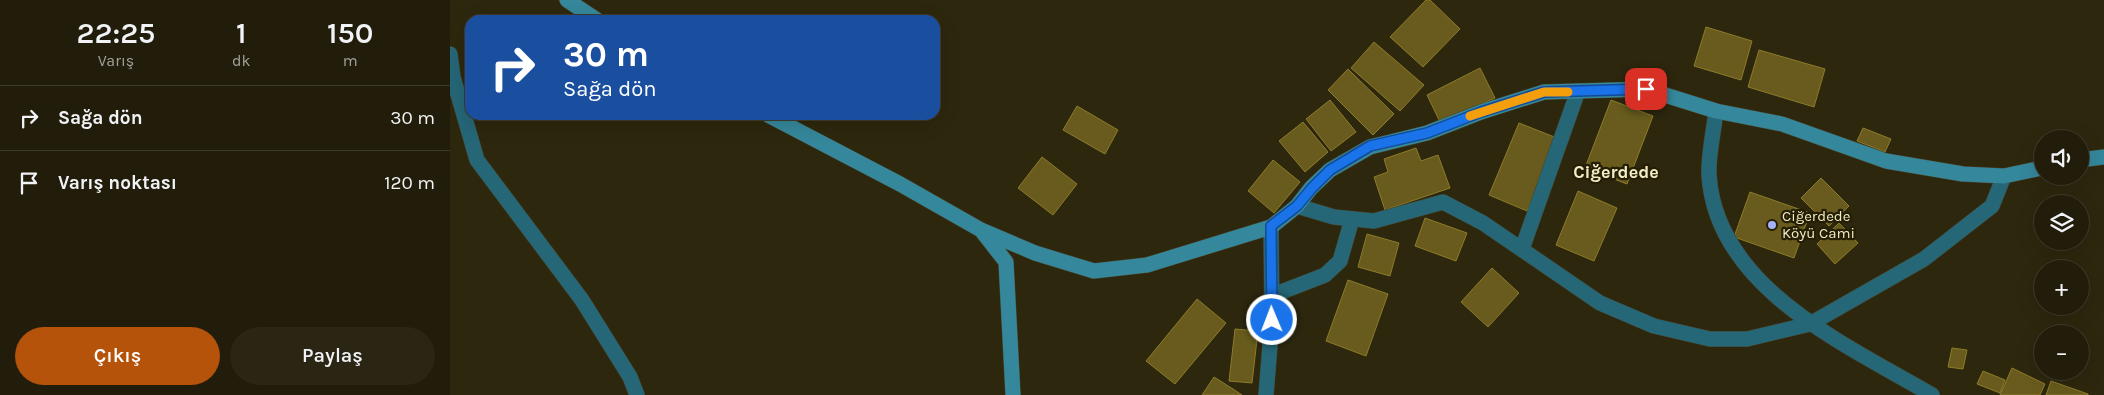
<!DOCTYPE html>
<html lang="tr">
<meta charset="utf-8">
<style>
:root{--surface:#221d0a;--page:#2a2613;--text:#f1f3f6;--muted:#a2a29c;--line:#3f3b2b;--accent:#b45309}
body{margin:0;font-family:Karla,sans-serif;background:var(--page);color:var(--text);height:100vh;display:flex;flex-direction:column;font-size:19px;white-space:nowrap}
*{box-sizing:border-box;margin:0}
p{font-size:16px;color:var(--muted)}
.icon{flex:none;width:28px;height:28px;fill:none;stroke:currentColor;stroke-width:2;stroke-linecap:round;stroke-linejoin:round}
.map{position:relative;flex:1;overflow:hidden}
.drawer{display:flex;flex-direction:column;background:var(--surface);width:450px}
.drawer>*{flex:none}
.guide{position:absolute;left:15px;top:15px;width:475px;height:105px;border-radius:15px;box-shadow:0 5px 20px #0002,0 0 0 1px var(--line);background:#1a4fa0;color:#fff;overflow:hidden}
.controls{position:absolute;left:1584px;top:130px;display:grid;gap:10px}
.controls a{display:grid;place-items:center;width:55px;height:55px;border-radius:50%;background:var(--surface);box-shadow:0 5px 20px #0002,0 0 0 1px var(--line);font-size:25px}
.pin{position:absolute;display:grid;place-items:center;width:42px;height:42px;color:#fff;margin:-21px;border-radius:10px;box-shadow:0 2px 8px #0006}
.me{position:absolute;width:55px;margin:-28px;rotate:359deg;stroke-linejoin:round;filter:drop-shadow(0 0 4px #0008)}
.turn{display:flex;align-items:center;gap:18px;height:105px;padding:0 15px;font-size:22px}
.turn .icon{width:65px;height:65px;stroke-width:2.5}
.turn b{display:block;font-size:35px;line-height:42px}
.eta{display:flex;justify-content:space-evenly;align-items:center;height:85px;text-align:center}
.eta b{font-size:30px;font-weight:600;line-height:35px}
.cta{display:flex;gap:10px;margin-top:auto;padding:10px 15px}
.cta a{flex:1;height:58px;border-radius:30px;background:var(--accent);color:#fff;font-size:20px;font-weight:600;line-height:58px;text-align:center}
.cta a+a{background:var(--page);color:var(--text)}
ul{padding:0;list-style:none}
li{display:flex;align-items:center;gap:15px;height:65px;padding:0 15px;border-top:1px solid var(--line)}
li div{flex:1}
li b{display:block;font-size:19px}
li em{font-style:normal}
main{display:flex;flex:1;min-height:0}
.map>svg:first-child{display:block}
.building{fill:#685b1d;stroke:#8d7c29}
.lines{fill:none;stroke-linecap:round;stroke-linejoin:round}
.street-casing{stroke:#494227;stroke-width:16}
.secondary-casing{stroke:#494227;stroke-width:16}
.street{stroke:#256677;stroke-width:15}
.secondary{stroke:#35879b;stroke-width:15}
.route-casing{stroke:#114b97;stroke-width:12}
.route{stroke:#1a73e8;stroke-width:9}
.slow{stroke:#f59e0b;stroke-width:9}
.poi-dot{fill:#a6b1fc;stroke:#231e04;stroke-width:2}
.labels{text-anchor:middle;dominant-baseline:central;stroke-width:4.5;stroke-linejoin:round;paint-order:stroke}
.poi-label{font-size:15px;fill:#f3ebc4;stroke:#231e04;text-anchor:start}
.quarter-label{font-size:18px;font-weight:bold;fill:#f3ebc4;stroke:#231e04}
</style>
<main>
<section class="drawer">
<div class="eta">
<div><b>22:25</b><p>Varış</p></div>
<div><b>1</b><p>dk</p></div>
<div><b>150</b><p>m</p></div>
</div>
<ul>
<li><svg class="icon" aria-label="right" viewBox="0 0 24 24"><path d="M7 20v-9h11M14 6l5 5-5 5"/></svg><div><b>Sağa dön</b></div><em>30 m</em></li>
<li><svg class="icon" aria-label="arrive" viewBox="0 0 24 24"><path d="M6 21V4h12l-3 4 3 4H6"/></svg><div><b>Varış noktası</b></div><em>120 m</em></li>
</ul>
<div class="cta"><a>Çıkış</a><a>Paylaş</a></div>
</section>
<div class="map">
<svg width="1654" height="395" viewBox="0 0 1654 395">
<rect width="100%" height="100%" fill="#2d270e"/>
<path class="building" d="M976,0H980L1010,29L973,67L940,37Z
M1256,27L1302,41L1291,80L1244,66Z
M924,42L974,85L950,111L901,68Z
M1309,50L1375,69L1364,107L1298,87Z
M1030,68L1045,98L991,124L977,95Z
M898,69L944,114L923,135L878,90Z
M880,100L906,132L881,151L856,119Z
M1161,100L1203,116L1177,184L1135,168Z
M627,106L668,130L655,154L613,130Z
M853,122L878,152L855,172L829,141Z
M1069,123L1107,138L1077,211L1039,195Z
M1413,128L1441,139L1435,152L1407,141Z
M966,148L971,161L988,155L1000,188L935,210L924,177L938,172L934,159Z
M592,157L627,184L603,215L568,188Z
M823,160L850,182L824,213L798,191Z
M1371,178L1399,206L1379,226L1351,198Z
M1128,191L1167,208L1144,261L1106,245Z
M1300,192L1360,213L1344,258L1284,237Z
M975,218L1017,233L1006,261L965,246Z
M1389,223L1408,243L1385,264L1367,244Z
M917,234L949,243L940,276L908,267Z
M1042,268L1069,293L1038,327L1011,302Z
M898,280L938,294L916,356L876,341Z
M747,299L776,323L725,384L696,361Z
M785,329L808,331L802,383L779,381Z
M1502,348L1517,350L1513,369L1498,367Z
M1562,368L1595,384L1590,395H1550Z
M1533,371L1555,380L1550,393L1527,384Z
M764,377L783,389L792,395H752Z
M1601,381L1638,394V395H1596Z"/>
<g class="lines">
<defs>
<path id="street" d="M0,54L3,77L27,160L132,300L180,377L187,395
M1266,111C1264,130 1258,156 1259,175C1266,288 1397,345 1482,395
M847,206L884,217L924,221L993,202L1033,223L1150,303L1204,326L1260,339H1297L1360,324L1474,259L1542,206L1554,176
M1072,249L1128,91
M821,296L875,275L890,261L902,219
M816,395L822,320L821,227"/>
<path id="secondary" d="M117,0L147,20
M318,115L450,184L531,230L556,262L563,395
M1630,160L1654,157
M531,230L585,253L644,271L697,265L821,227L847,206L861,188L880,170L920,147L977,133L1031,112L1094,92L1196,89L1266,111L1332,124L1436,161L1513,174L1554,176L1592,168"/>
</defs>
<use href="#street" class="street-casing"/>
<use href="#secondary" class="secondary-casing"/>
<use href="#street" class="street"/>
<use href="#secondary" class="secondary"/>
</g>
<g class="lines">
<defs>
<path id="route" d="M822,320L821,226L847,206L862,188L880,170L920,146L977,133L1031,112L1094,92L1196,89"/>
</defs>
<use href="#route" class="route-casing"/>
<use href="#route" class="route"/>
<path class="slow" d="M1020,116L1094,92H1118"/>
</g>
<circle class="poi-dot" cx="1322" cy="225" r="5"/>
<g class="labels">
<g class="poi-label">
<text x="1332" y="216">Ciğerdede<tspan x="1332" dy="17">Köyü Cami</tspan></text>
</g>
<g class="quarter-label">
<text x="1166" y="172">Ciğerdede</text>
</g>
</g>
</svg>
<div class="controls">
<a><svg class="icon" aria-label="sound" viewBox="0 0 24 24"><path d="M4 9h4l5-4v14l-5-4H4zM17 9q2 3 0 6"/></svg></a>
<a><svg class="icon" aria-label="layers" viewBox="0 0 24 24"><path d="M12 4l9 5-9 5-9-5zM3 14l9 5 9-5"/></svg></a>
<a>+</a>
<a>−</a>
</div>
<div class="pin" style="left:1196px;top:89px;background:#d93025"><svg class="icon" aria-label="arrive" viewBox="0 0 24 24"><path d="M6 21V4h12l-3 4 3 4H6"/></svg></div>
<svg class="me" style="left:822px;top:320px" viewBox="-20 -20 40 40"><circle r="17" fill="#1a73e8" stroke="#fff" stroke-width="3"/><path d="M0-11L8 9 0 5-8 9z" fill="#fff"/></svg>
<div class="guide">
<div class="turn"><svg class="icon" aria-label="right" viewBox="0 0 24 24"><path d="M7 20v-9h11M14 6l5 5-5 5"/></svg><div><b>30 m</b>Sağa dön</div></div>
</div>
</div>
</main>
